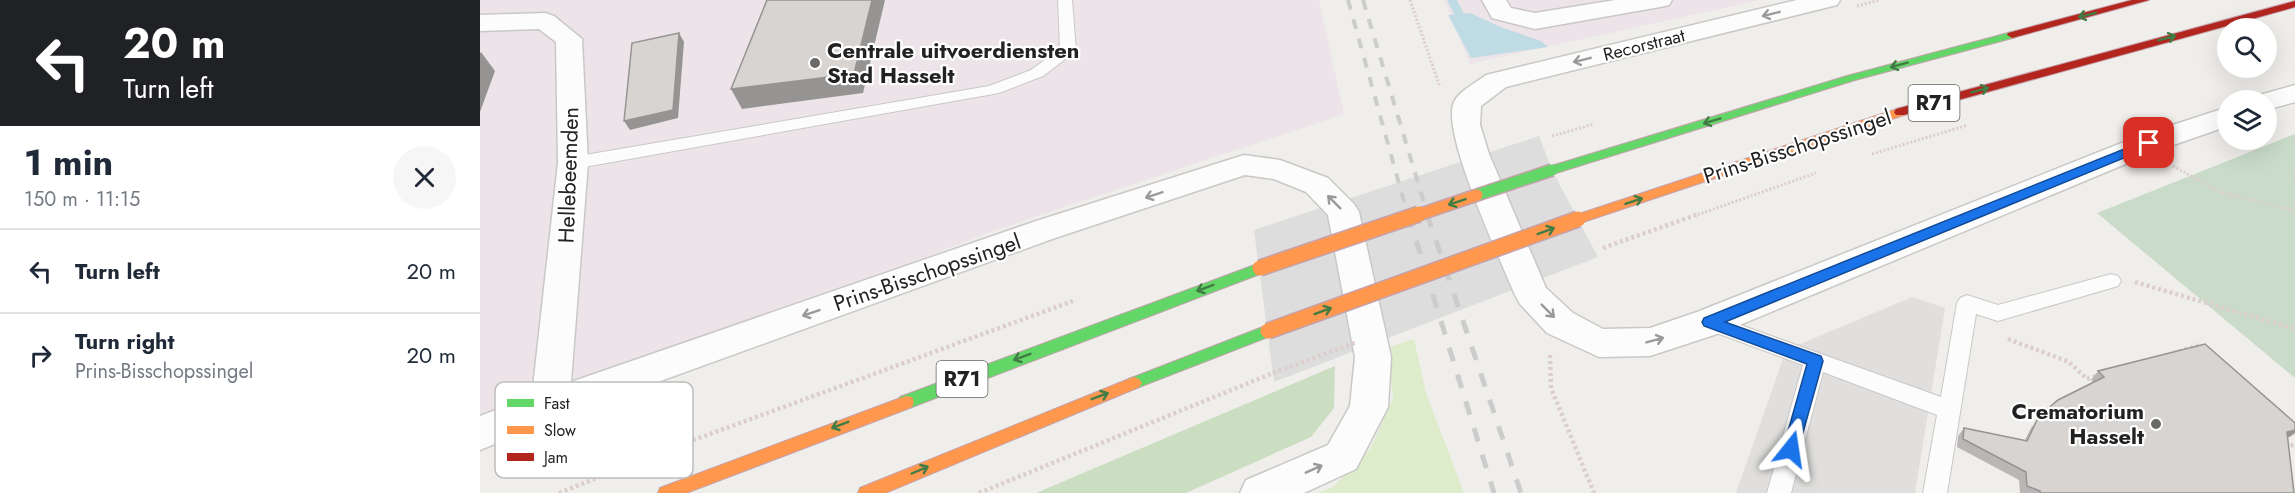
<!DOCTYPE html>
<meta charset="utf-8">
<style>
:root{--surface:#fff;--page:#f6f6f7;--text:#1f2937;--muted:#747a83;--line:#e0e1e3}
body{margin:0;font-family:Jost,sans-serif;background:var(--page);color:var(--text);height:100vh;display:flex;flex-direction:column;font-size:22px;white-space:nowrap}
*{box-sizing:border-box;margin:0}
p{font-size:20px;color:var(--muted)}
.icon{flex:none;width:33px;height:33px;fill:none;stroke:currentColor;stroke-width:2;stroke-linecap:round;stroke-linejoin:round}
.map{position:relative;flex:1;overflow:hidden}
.side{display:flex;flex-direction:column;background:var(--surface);width:480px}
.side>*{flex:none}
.top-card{background:#202124;color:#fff;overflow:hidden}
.fabs{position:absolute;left:1737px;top:18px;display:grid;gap:12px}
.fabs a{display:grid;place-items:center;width:60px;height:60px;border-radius:50%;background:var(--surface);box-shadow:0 6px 24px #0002;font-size:30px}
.pin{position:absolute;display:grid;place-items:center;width:51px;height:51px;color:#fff;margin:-26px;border-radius:12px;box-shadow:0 3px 9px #0006}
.me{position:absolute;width:66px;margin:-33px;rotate:15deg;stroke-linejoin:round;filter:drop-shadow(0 0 4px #0008)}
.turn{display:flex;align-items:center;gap:21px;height:126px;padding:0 24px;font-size:27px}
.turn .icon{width:78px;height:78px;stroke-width:2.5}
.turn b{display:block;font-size:42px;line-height:51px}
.round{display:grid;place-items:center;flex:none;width:63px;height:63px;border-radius:32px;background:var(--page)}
.overview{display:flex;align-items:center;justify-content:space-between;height:102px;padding:0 24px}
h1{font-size:36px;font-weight:700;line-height:45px}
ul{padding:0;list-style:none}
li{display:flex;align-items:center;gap:18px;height:84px;padding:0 24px;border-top:2px solid var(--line)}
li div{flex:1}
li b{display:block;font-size:22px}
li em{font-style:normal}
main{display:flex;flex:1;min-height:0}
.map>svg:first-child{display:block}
.industrial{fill:#ede4e9}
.grass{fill:#ddeccb}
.forest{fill:#cbdec1}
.cemetery{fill:#cadbca}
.parking{fill:#e0dfde}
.water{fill:#bfdbe3}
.pier{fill:#dedddd}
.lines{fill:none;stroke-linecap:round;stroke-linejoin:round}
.stream{stroke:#bfdbe3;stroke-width:9}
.lane-casing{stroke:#c9c8c7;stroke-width:2}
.street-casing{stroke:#c9c8c7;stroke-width:3}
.fast-casing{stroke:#c5a2ac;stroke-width:2}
.slow-casing{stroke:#c5a2ac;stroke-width:2}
.jam-casing{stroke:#c5a2ac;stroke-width:2}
.path-far1{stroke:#dccecd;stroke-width:3;stroke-dasharray:2 2;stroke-linecap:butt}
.path{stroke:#dccecd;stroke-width:4.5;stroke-dasharray:3 3;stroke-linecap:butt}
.lane{fill:#fdfcfc;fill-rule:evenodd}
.street{fill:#fdfcfc;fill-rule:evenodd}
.fast{fill:#63d668;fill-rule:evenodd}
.slow{fill:#ff974d;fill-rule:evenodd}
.jam{fill:#b3261e;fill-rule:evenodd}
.rail-far1{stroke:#ccc;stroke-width:4;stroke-dasharray:10 10;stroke-linecap:butt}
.rail{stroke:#ccc;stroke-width:5;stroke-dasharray:14 14;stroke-linecap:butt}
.fast-bridge-casing{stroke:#c5a2ac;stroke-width:14;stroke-linecap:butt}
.slow-bridge-far1-casing{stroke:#c5a2ac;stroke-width:14;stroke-linecap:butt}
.slow-bridge-casing{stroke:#c5a2ac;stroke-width:18;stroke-linecap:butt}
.path-bridge{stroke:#dccecd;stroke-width:4.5;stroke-dasharray:3 3;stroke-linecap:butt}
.fast-bridge{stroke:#63d668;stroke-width:11}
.slow-bridge-far1{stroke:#ff974d;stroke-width:11}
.slow-bridge{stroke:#ff974d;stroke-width:15}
.wall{fill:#b9b6b5}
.shaded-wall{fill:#969493}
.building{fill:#d7d4d2;stroke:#969493;stroke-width:1.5}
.oneway{stroke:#9a9a9a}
.oneway2{stroke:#427c45}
.route{fill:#1a73e8;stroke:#114b97;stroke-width:1.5}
.poi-dot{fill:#6a6968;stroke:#fff;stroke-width:2}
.labels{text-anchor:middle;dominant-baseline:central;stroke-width:4.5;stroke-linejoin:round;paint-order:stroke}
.far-street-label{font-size:18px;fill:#222;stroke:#fff}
.shield{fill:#fff;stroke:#646464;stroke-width:1.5}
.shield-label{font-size:21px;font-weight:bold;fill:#222}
.poi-label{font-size:22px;font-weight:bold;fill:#222;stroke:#fff;text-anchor:start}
.street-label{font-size:22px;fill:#222;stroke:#fff}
.key{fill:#fff;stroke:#bdbdbd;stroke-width:1.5}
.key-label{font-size:16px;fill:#222}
</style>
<main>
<section class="side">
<div class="top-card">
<div class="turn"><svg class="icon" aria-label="left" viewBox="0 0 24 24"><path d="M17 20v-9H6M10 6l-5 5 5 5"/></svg><div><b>20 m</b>Turn left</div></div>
</div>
<div class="overview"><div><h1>1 min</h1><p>150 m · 11:15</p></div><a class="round"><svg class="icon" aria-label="close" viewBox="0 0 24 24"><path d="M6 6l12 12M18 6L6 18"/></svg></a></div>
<ul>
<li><svg class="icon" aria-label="left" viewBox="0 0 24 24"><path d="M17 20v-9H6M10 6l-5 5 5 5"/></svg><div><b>Turn left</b></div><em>20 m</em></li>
<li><svg class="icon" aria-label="right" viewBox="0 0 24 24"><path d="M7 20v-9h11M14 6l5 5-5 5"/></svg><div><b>Turn right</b><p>Prins-Bisschopssingel</p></div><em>20 m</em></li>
</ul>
</section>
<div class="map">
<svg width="1815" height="493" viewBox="0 0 1815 493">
<rect width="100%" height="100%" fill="#f0eeeb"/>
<path class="industrial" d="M0,0H839L864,114L516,230L0,428Z
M964,0H1281L990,64Z"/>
<path class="grass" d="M934,339L946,393L984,493H838L853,487L891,448L913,398L907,348Z"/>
<path class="forest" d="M855,366L854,408L831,437L706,493H556Z"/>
<path class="cemetery" d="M1815,134V378L1617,213Z"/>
<path class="parking" d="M1432,297L1465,308L1435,493H1256L1306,350Z"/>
<path class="water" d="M990,13L1023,28L1061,41L1068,47L991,58L968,15Z"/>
<path class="pier" d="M1059,136L1072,170L1118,257L794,382L774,230Z"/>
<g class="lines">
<path class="stream" d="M972,0L979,14"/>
<defs>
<path id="lane" d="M578,0H592L596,51L563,76L519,93L93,169L87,167L84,163L87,159L93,157L509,86L551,70L580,49Z
M1631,274L1638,276L1641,281L1638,286L1518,321L1496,314L1467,493H1443L1457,415L1343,372L1311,493H1287L1323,365L1223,328L1220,322L1223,316L1230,314L1461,397L1477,303L1480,298L1487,295L1518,305Z"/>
<path id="street" d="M1002,0H1026L1031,8L1055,13L1135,0H1192L1189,5L1180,7L1055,29L1012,18Z
M1317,0H1360L1357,5L1026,87L1001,106L1000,125L1009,154L1066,288L1093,313L1123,329L1170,328L1217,312L1659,136L1748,107V126L1679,150L1243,332L1170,356L1119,357L1067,333L1040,304L1035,295C1021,261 960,131 974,102C979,91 997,82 1006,75Z
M65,13L74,16L102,39L108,163L91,382L553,222L764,155L800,160L848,178L874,204L879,212L911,357L908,407L876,469L824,493H760L766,480L848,445L870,406L875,357L848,215L826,192L794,179L765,175L575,238L84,416L0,450V416L52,396L78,163L76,42L59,29L0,31V15Z
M1815,85V102L1786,110V100H1773L1776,96Z"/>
<path id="fast" d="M1532,32L1536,33V37L1375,80L1076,173L1072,174L1066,170L1068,167L1367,76Z
M780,263L787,268L785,272L432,407L426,408L420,407L418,402L420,397Z
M788,325L793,327L795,331L793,335L654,389L649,387L646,383L649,379Z"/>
<path id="slow" d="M1420,108L1424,109L1426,112L1424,115L1103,222H1093L1091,219L1093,216Z
M654,377L659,379L662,383L659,387L405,493H378L380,488Z
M426,396L432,397L434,402L432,407L206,493H178L180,488Z"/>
<path id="jam" d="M1652,0H1669L1532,38L1527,35L1528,33Z
M1815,1V7L1424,115H1416L1414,112L1416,109Z"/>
</defs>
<use href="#lane" class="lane-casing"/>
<use href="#street" class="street-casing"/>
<use href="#fast" class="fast-casing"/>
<use href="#slow" class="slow-casing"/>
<use href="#jam" class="jam-casing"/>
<path class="path-far1" d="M930,0L960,87
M1377,6L1400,0
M1072,136L1114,124
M1392,154L1488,125
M1693,166L1740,192L1815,211
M1815,175V184
M1214,216L1336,173"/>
<path class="path" d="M1123,248L1219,214
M1655,282L1815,329
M1528,339L1589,362L1607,379L1617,376
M1693,353L1720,345L1723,347
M1070,355L1071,388L1114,493
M1805,448L1815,444
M79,493L189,449L593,301
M499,493L793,373"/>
<use href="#lane" class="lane"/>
<use href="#street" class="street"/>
<use href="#fast" class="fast"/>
<use href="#slow" class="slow"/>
<use href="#jam" class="jam"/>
<path class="rail-far1" d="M868,0L928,216
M883,0L948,216"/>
<path class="rail" d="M928,214L1014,493
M947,214L1041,493"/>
<defs>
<path id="fast-bridge" d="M997,195L1072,170"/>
<path id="slow-bridge-far1" d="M935,216L997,195"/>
<path id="slow-bridge" d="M780,268L939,214
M788,331L1098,219"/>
</defs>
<use href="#fast-bridge" class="fast-bridge-casing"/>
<use href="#slow-bridge-far1" class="slow-bridge-far1-casing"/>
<use href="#slow-bridge" class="slow-bridge-casing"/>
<path class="path-bridge" d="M793,373L877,342"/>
<use href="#fast-bridge" class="fast-bridge"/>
<use href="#slow-bridge-far1" class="slow-bridge-far1"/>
<use href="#slow-bridge" class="slow-bridge"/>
</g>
<path class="wall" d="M1618,371L1811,436L1807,438L1814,493H1540L1539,480L1477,447L1478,436L1484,428L1545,440L1551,428L1565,411L1613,382L1611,380Z"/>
<path class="shaded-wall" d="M392,0H405L383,93L262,109L251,89Z
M199,33L204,42L198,118L150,130L144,121Z
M1,52L15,71L0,112V53Z
M1815,430V433L1811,436L1797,441L1807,432Z"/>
<path class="building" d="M287,0H392L374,74L251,89Z
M199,33L193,110L144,121L152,43Z
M1725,344L1815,423V430L1807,432L1814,493H1560V491L1547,486L1546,472L1483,439L1484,428L1547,441L1557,420L1565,411L1578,400L1624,377L1618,371Z"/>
<defs><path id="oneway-shaft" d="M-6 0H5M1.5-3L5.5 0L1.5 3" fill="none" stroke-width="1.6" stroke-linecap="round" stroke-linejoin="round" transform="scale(1.5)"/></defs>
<g class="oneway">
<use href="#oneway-shaft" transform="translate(1291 14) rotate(166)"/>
<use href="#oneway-shaft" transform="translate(1102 60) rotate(166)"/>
<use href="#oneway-shaft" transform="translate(674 195) rotate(162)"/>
<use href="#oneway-shaft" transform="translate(854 202) rotate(-135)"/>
<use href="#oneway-shaft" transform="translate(1068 311) rotate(45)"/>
<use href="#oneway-shaft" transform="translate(331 313) rotate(161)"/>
<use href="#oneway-shaft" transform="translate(1175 340) rotate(-15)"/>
<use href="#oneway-shaft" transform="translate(834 469) rotate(-24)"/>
</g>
<g class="oneway2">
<use href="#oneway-shaft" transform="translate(1607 15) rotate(166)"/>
<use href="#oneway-shaft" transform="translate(1687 38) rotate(-15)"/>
<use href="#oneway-shaft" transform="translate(1419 65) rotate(165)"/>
<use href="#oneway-shaft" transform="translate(1500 90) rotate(-15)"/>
<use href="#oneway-shaft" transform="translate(1232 121) rotate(163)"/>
<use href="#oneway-shaft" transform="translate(1154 201) rotate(-18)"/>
<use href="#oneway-shaft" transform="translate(977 202) rotate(162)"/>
<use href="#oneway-shaft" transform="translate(1066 231) rotate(-20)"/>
<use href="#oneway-shaft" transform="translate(725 288) rotate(159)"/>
<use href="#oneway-shaft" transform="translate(843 311) rotate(-20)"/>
<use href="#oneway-shaft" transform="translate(542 357) rotate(159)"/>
<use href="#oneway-shaft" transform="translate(620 396) rotate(-21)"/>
<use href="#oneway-shaft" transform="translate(360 425) rotate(159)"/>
<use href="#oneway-shaft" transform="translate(440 470) rotate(-23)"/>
</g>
<path class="route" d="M1669,139L1675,143L1673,146L1245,322L1341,356L1343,361L1317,454L1311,456L1305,454L1303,449L1327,364L1224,326L1222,322L1224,318Z"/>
<g class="poi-dot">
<circle cx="335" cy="63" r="6"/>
<circle cx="1676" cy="424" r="6"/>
</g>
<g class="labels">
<g class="far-street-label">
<text transform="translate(1164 45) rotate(-14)">Recorstraat</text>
</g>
<g class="shield">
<rect x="1428.5" y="85" width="51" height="36" rx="4.5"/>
<rect x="456.5" y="361" width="51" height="36" rx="4.5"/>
</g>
<g class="shield-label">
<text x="1454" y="103">R71</text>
<text x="482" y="379">R71</text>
</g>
<g class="poi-label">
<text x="347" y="50">Centrale uitvoerdiensten<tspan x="347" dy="25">Stad Hasselt</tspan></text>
<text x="1664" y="411" text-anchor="end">Crematorium<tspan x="1664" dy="25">Hasselt</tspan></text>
</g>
<g class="street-label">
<text transform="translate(1317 146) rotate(-18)">Prins-Bisschopssingel</text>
<text transform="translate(88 175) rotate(-88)">Hellebeemden</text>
<text transform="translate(447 272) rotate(-19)">Prins-Bisschopssingel</text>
</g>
</g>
<rect x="15" y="382" width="198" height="96" rx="9" class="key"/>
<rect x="27" y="399" width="27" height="8" fill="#63d668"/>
<rect x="27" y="426" width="27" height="8" fill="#ff974d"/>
<rect x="27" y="453" width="27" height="8" fill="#b3261e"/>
<g class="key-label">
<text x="64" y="409">Fast</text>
<text x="64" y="436">Slow</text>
<text x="64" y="463">Jam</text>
</g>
</svg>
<div class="fabs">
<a><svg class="icon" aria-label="search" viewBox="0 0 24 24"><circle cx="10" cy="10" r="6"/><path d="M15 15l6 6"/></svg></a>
<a><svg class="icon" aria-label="layers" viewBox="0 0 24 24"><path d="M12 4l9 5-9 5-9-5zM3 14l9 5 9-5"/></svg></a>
</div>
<div class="pin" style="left:1669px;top:143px;background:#d93025"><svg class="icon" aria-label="arrive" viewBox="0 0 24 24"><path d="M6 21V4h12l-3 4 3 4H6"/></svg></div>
<svg class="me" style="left:1311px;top:449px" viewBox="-20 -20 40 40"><path d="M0-17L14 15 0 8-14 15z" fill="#1a73e8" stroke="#fff" stroke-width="4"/></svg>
</div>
</main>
